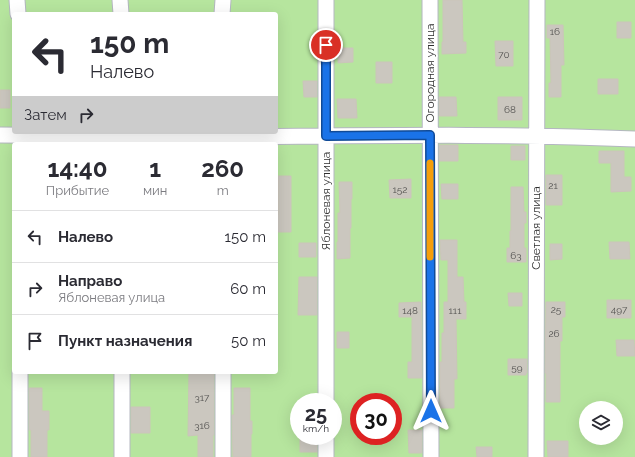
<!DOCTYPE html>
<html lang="ru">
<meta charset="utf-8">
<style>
:root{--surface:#fff;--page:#f2f2f3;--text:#2b2b33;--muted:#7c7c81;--line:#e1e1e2}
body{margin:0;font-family:Raleway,sans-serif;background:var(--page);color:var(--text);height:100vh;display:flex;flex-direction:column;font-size:15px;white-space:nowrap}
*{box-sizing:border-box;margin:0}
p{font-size:13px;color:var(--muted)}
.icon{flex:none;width:22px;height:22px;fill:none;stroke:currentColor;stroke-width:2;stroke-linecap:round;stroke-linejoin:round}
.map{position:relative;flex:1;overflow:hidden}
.drawer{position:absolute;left:12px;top:142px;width:266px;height:232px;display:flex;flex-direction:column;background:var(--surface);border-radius:4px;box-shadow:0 4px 16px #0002}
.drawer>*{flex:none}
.guide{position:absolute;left:12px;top:12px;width:266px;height:122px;border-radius:4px;box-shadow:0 4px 16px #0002;background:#fff;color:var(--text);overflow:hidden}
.tools{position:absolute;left:579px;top:401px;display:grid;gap:8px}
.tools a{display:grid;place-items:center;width:44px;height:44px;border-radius:50%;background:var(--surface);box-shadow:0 4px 16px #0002;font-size:20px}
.speed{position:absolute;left:290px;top:393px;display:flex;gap:8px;font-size:20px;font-weight:700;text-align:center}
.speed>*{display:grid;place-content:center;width:52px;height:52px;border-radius:50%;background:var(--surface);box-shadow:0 4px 16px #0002;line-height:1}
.speed small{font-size:10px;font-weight:400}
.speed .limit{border:6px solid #d22;background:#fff;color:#111}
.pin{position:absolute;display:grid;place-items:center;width:34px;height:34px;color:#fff;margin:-17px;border:2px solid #fff;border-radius:50%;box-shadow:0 1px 4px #0007}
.me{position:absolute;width:44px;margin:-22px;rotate:0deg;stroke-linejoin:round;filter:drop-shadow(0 0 3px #0008)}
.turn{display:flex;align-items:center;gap:14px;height:84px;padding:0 12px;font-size:18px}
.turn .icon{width:52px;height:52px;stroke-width:2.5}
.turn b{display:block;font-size:28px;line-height:34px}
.then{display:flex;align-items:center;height:38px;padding:0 12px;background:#0003;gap:8px;font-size:15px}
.eta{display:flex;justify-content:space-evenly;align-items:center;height:68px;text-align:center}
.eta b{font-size:24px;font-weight:700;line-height:28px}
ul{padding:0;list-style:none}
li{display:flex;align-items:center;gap:12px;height:52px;padding:0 12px;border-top:1px solid var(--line)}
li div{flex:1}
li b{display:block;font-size:15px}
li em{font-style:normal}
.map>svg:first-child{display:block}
.green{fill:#b6e59e;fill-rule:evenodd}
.building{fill:#cbc7bf;stroke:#cbc5ba}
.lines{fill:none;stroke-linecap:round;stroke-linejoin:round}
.street-casing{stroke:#b4b7c1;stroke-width:17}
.street{stroke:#fff;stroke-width:15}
.route-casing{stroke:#114b97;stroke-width:10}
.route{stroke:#1a73e8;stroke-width:7}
.slow{stroke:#f59e0b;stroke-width:7}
.labels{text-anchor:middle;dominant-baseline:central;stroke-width:3;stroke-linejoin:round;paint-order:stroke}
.number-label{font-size:10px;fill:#555452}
.street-label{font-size:12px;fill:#2e2e2e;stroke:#fff}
</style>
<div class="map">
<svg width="635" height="457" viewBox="0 0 635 457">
<rect width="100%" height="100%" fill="#efe9e1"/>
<path class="green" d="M0,0H635V457H0ZM14,14H276V132H14ZM14,144H276V372H14ZM299,402H333V436H299ZM359,402H393V436H359ZM586,408H616V438H586Z"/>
<path class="building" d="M443,0H462L463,42H466V53L442,54V42H443Z
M617,22H631V38H617Z
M547,25H563L564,65H561V97H549V83H551L550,38H547Z
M495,41H513V66H496Z
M338,48H353V62L338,63Z
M376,62H392V83H376Z
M598,79H618V94H598Z
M303,81H317V97H304Z
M0,90H10V108H0Z
M439,97H456L457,116H439Z
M498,97H522V120H498Z
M337,99H356L357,118H338Z
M439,145H458V161H439Z
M511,146H525V160H511Z
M599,151H624V177H631V191L611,192V163H599Z
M546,175H562V205H546Z
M278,176H291V232H276V215H278Z
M411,179V198H390L389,180Z
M339,182H352V199H351V228H350V258L337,259V242H338V213H340Z
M441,184H458V199H442Z
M511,187H523L524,212H526V223H524V248H526V262H507V248H510V231H511Z
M440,240H457V277H463L464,302H466V319H456L457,379H454V408H440V362H442V333H444V302H448V260H441Z
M609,242H629L630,259H610Z
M299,243H316V257H299Z
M550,244H562V259L550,260Z
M299,277H317V315H298Z
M508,293H522V306H509Z
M607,300H631V318H607Z
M421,302L422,378H408V362H412V317H399V303Z
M546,302H565V317H562V341H560V402H546V373H545Z
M337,332H349V348H337Z
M616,340H634L635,356H617Z
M508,359H527V373H526V375H508Z
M189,372H214V435H213V457H198V435L188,436Z
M29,388H42V411H49V430H47V457H31V430H29Z
M234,388H250V421H252V434H251V457H233L232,415H234Z
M131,407H150V433H131Z
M408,430H422V453H409Z
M300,436H317V452H300Z
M547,441H568V457H548Z
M476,447H492V457H477Z"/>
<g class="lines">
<defs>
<path id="street" d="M17,0L18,14
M120,0L121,14
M430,0L431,457
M222,14L223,0
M0,135C74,135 149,138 223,137C361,136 498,133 635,139
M20,372V457
M122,372V457
M223,372V457
M326,402V0
M326,436V457
M536,457L537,0"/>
</defs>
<use href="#street" class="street-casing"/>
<use href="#street" class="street"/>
</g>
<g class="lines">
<defs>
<path id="route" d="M326,45V136L430,135L431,411"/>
</defs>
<use href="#route" class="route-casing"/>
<use href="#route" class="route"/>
<path class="slow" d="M430,163V257"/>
</g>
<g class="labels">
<g class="number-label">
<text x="555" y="31">16</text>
<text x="504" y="54">70</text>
<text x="510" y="109">68</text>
<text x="553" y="185">21</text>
<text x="400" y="189">152</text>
<text x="516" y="255">63</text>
<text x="556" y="309">25</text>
<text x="619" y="309">497</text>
<text x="410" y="310">148</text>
<text x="455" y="310">111</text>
<text x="554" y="333">26</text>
<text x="517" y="367">59</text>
<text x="202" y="397">317</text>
<text x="202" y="425">316</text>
</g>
<g class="street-label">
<text transform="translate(430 73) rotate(-90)">Огородная улица</text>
<text transform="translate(326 201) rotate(-90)">Яблоневая улица</text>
<text transform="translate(536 228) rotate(-90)">Светлая улица</text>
</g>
</g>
</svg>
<div class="tools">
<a><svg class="icon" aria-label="layers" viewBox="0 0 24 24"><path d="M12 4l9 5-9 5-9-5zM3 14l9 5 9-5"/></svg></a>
</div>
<div class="speed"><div>25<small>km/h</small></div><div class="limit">30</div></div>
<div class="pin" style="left:326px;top:45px;background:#d93025"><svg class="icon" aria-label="arrive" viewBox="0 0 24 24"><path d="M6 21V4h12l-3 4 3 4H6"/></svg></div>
<svg class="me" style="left:431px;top:411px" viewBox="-20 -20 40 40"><path d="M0-17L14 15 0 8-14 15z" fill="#1a73e8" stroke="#fff" stroke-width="4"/></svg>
<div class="guide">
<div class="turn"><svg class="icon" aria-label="left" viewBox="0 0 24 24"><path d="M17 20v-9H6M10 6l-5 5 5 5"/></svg><div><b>150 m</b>Налево</div></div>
<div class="then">Затем<svg class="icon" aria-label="right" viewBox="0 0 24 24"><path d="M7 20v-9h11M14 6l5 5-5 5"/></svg></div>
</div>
<section class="drawer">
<div class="eta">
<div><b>14:40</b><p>Прибытие</p></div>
<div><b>1</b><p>мин</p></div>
<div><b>260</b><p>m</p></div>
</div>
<ul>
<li><svg class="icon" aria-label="left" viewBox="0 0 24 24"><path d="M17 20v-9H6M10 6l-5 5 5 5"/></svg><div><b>Налево</b></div><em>150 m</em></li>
<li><svg class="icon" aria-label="right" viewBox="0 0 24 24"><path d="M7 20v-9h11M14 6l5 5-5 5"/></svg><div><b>Направо</b><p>Яблоневая улица</p></div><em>60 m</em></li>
<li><svg class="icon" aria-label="arrive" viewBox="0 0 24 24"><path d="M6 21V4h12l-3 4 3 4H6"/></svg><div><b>Пункт назначения</b></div><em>50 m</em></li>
</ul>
</section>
</div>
